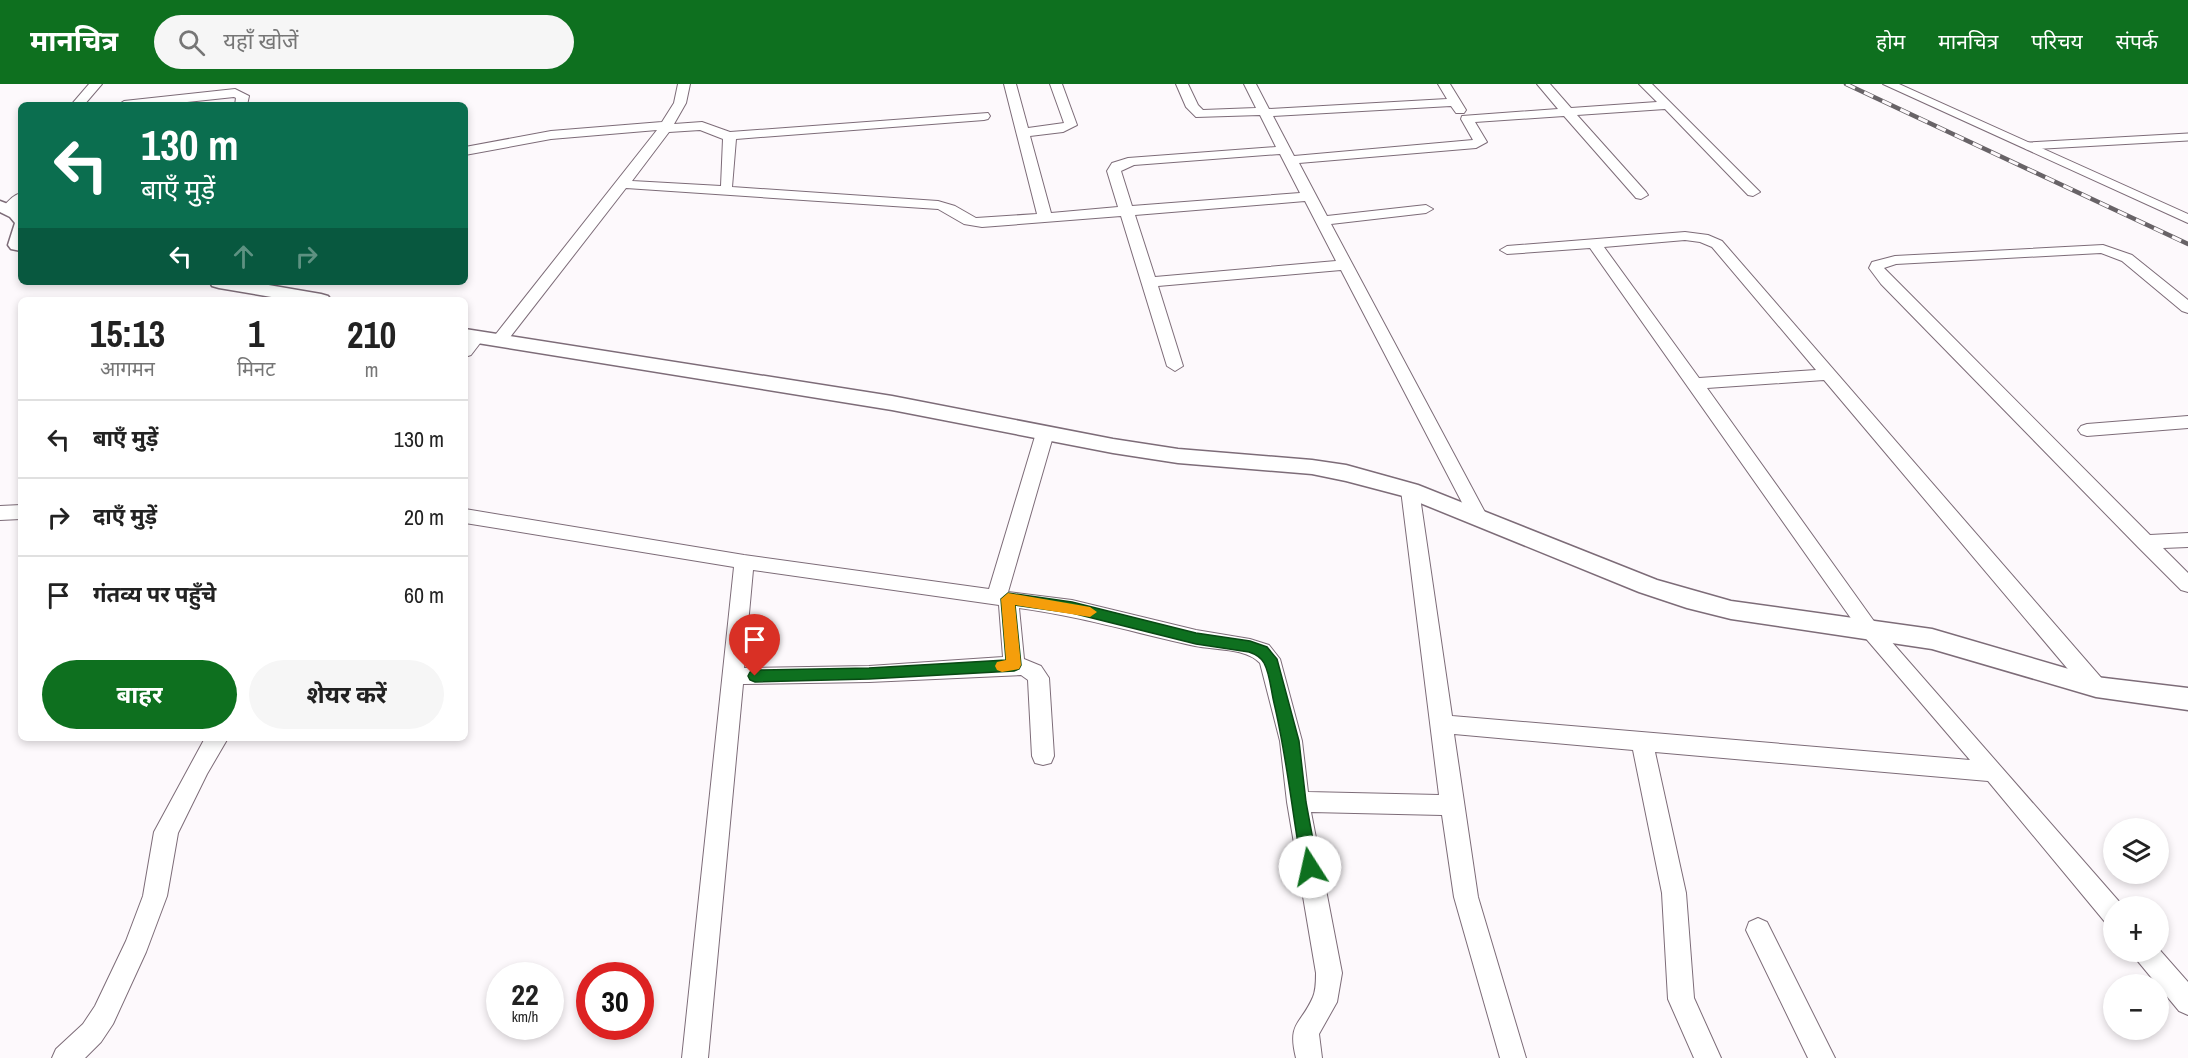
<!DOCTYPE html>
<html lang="hi">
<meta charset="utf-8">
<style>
:root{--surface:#fff;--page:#f6f6f6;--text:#222;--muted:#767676;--line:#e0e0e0;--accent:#0e701f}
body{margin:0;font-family:"Archivo Narrow","Noto Sans Devanagari",sans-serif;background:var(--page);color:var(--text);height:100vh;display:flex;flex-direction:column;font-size:22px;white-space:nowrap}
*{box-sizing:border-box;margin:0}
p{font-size:20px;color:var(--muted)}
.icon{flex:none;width:33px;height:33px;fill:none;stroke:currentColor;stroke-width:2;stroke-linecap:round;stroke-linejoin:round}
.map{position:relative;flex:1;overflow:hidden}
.panel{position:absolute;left:18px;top:213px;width:450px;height:444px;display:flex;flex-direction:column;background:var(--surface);border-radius:9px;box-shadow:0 3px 9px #0003}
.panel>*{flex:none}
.guide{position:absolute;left:18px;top:18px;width:450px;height:183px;border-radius:9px;box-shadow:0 3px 9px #0003;background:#0b6e4f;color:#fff;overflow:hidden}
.tools{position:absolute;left:2103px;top:734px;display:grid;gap:12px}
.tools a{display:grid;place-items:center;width:66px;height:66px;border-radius:50%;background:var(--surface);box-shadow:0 3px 9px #0003;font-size:30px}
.speed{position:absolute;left:486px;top:878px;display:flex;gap:12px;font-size:30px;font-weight:700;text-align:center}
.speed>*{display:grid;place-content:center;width:78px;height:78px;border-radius:50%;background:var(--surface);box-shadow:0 3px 9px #0003;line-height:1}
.speed small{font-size:15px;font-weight:400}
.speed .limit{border:9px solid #d22;background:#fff;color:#111}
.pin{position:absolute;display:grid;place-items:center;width:51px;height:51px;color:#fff;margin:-62px -26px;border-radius:50% 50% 50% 0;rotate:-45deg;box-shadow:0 0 6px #0007}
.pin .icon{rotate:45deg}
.me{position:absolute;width:66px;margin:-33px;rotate:350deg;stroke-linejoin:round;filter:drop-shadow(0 0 4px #0008)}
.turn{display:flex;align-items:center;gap:21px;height:126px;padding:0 24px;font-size:27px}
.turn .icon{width:78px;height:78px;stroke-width:2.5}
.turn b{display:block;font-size:42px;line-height:51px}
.lanes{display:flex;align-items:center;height:57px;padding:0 24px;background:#0003;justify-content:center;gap:30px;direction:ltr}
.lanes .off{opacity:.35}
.eta{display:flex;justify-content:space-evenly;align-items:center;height:102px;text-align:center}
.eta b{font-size:36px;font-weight:700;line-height:42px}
.button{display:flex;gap:12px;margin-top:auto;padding:12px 24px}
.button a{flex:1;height:69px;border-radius:36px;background:var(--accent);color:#fff;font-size:24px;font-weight:700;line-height:69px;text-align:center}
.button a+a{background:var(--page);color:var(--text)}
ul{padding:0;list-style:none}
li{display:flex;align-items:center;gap:18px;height:78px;padding:0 24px;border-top:2px solid var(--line)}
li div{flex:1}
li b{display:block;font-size:22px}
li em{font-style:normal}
header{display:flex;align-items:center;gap:36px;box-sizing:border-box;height:84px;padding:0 30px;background:var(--accent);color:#fff}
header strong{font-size:28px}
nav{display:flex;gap:33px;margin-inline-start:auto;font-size:21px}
.search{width:420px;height:54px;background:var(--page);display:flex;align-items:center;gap:15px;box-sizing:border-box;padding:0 21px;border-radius:33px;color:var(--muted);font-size:22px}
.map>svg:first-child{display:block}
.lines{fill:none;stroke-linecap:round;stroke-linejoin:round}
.service-casing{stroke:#7d6c78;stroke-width:9}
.minor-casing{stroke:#7d6c78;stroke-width:2}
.tertiary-casing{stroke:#7d6c78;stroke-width:3}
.service{stroke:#fff;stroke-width:7}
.minor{fill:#fff;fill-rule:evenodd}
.tertiary{fill:#fff;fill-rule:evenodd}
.rail-casing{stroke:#686367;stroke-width:4.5}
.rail{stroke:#fdf9fc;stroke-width:3;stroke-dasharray:10;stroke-linecap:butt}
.route{fill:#0e701f;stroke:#094914;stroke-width:1.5}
.slow{fill:#f59e0b}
</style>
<header>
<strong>मानचित्र</strong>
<div class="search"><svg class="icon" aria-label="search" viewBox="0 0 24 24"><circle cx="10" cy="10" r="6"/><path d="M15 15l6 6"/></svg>यहाँ खोजें</div>
<nav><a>होम</a><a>मानचित्र</a><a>परिचय</a><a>संपर्क</a></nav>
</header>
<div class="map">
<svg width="2188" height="974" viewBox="0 0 2188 974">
<rect width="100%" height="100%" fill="#fdf9fc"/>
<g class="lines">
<defs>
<path id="service" d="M2028,62L2188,53"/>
<path id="minor" d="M89,0H102L84,21H71Z
M678,0H690L686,19L674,40L702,38L730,48L988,29L990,32L988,35L984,36L736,55L732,103L938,117L955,122L976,134L1037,130L1004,0H1016L1028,44L1064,39L1050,0H1062L1077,41L1063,48L1030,52L1051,129L1118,123L1107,87L1112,79L1128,74L1276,63L1260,31L1196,33L1186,23L1176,0H1188L1198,21L1203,26L1256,24L1244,0H1256L1269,25L1447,15L1438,0H1450L1466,26L1464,29H1456L1451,22L1273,32L1294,72L1473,56L1461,35L1462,32L1558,25L1537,0H1550L1571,24L1657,18L1639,0H1652L1760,108L1753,112L1748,111L1665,25L1577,31L1646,108L1648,111L1641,115L1636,114L1564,32L1475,38L1487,58L1476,64L1299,79L1327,132L1426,121L1433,125L1426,129L1331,140L1487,432L1485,437L1478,439L1471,437L1469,432L1341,186L1158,202L1183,282L1175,287L1167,282L1121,132L982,143L964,140L938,125L626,104L504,261H492L490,258L492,255L657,46L551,55L465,71V63L551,47L662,38L674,19ZM700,46L723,55L721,102L632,97L669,48ZM1280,70L1300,109L1132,122L1121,87L1134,81ZM1305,117L1336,177L1155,193L1135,131Z
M1883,0H1899L2188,130V139Z
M235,5L249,12L247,21H235L236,14L234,13L159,21H118L124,17Z
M21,109V121L14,128H4L2,125C6,119 13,111 21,109Z
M1685,148L1708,151L1722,157L2104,597L2107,603L2104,609L2096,611L2088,609L1824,296L1707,304L1876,540L2123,822H2114V841L2105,838L1988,697L1655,668L1686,809L1694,914L1721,974H1694L1668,915L1662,809L1633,666L1454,650L1478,813L1526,974H1500L1454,813L1442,731L1311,728L1342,889L1337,918L1319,950L1322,974H1296C1287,938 1301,941 1313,913C1316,906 1316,896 1316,889L1287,718L1280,657L1260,579C1246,564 1215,566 1195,562C1136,549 1079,532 1019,524L1024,575L1041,582L1049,594L1054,672L1051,679L1043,681L1035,679L1032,672L1028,596L1021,591L869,598L743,600L708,974H682L734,483L465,439V425L744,471L989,505L1036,349L1039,345H1051L1054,349L1008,508L1072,516L1196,546L1250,555L1269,561L1280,575L1302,657L1308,708L1439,711L1401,406L1404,402L1410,400L1416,402L1419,406L1452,632L1970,676L1862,550L1590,164L1507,170L1500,166L1507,162ZM1685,156L1700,158L1712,163L1816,286L1699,294L1604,163ZM753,486L999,521L1003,573L869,582L744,584Z
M2103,161L2132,171L2188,216V229L2182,227L2122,177L2101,169L1896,180L1884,184L2150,451L2188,449V463L2163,464L2188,489V508L2181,506L2138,463L1881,200L1869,184L1872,178L1895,172Z
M476,249L484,254L471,271L465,273C465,262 464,252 476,249Z
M2188,332V344L2087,352L2081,350L2078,346L2081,342L2087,340Z
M21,421V435L0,436V422Z
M205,654H228L207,690L178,749L167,812L146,868L113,940L101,958L85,974H52L56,965L83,940L95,922L126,857L143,812L154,748Z
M1758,834L1767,838L1835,974H1808L1746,846L1749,838Z
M2158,864L2188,898V931L2179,927L2136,875L2132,867H2158Z"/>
<path id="tertiary" d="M0,117L21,125V167L11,165L8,161L15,139L10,133L0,128Z
M210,198H251L321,210L328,212L331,216H289L219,204L212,202Z
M465,245L892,312L1113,355L1178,365L1312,376L1346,381L1418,401L1657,496L1731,517L1932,545L2096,593L2188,604V626L2096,613L1932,565L1731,535L1687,524L1639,508L1403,412L1346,397L1312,390L1178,379L1113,369L892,326L465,257Z"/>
</defs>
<use href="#service" class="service-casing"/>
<use href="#minor" class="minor-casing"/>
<use href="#tertiary" class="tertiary-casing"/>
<use href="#service" class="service"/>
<use href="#minor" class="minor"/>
<use href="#tertiary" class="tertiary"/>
<defs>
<path id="rail" d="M1846,0L2188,160"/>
</defs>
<use href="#rail" class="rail-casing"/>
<use href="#rail" class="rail"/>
</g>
<path class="route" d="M1008,509L1072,518L1196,549L1250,557L1267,563L1277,575L1299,657L1306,718L1318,783L1316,789L1310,791L1304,789L1302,783C1292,729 1287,673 1274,619C1271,607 1270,590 1264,579C1261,573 1255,570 1249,568L1196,560L1072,529L1015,521L1021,581L1019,585L1014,587L869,595L755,598L750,596L748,592L750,588L755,586L869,584L1006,576L1001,515Z"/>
<path class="slow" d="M1008,509L1090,523L1097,528L1090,533L1015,521L1021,581L1019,585L1002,588L997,586L995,582L997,578L1006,576L1001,515Z"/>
</svg>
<div class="tools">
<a><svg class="icon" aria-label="layers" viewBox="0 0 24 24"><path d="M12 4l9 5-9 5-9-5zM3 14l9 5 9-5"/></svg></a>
<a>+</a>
<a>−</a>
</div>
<div class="speed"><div>22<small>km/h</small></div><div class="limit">30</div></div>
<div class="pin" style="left:755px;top:592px;background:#d93025"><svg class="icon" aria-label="arrive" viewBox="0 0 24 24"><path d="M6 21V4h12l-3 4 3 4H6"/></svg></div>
<svg class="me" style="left:1310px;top:783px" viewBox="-20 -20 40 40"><circle r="19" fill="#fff"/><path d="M0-13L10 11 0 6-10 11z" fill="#0e701f"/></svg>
<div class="guide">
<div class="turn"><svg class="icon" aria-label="left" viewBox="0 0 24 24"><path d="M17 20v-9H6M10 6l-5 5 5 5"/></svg><div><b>130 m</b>बाएँ मुड़ें</div></div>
<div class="lanes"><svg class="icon" aria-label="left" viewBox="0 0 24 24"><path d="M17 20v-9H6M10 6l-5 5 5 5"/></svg><svg class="icon off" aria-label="ahead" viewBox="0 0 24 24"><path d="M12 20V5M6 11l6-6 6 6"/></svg><svg class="icon off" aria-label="right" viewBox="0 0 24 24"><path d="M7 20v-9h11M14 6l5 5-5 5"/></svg></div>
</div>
<section class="panel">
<div class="eta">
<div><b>15:13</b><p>आगमन</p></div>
<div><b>1</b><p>मिनट</p></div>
<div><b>210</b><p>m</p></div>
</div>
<ul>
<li><svg class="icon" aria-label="left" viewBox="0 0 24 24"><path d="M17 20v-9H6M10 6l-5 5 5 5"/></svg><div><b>बाएँ मुड़ें</b></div><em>130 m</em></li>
<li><svg class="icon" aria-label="right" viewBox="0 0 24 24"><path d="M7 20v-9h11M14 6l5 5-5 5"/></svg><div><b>दाएँ मुड़ें</b></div><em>20 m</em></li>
<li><svg class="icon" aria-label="arrive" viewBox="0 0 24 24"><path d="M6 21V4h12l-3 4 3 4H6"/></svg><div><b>गंतव्य पर पहुँचे</b></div><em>60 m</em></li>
</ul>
<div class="button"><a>बाहर</a><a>शेयर करें</a></div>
</section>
</div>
